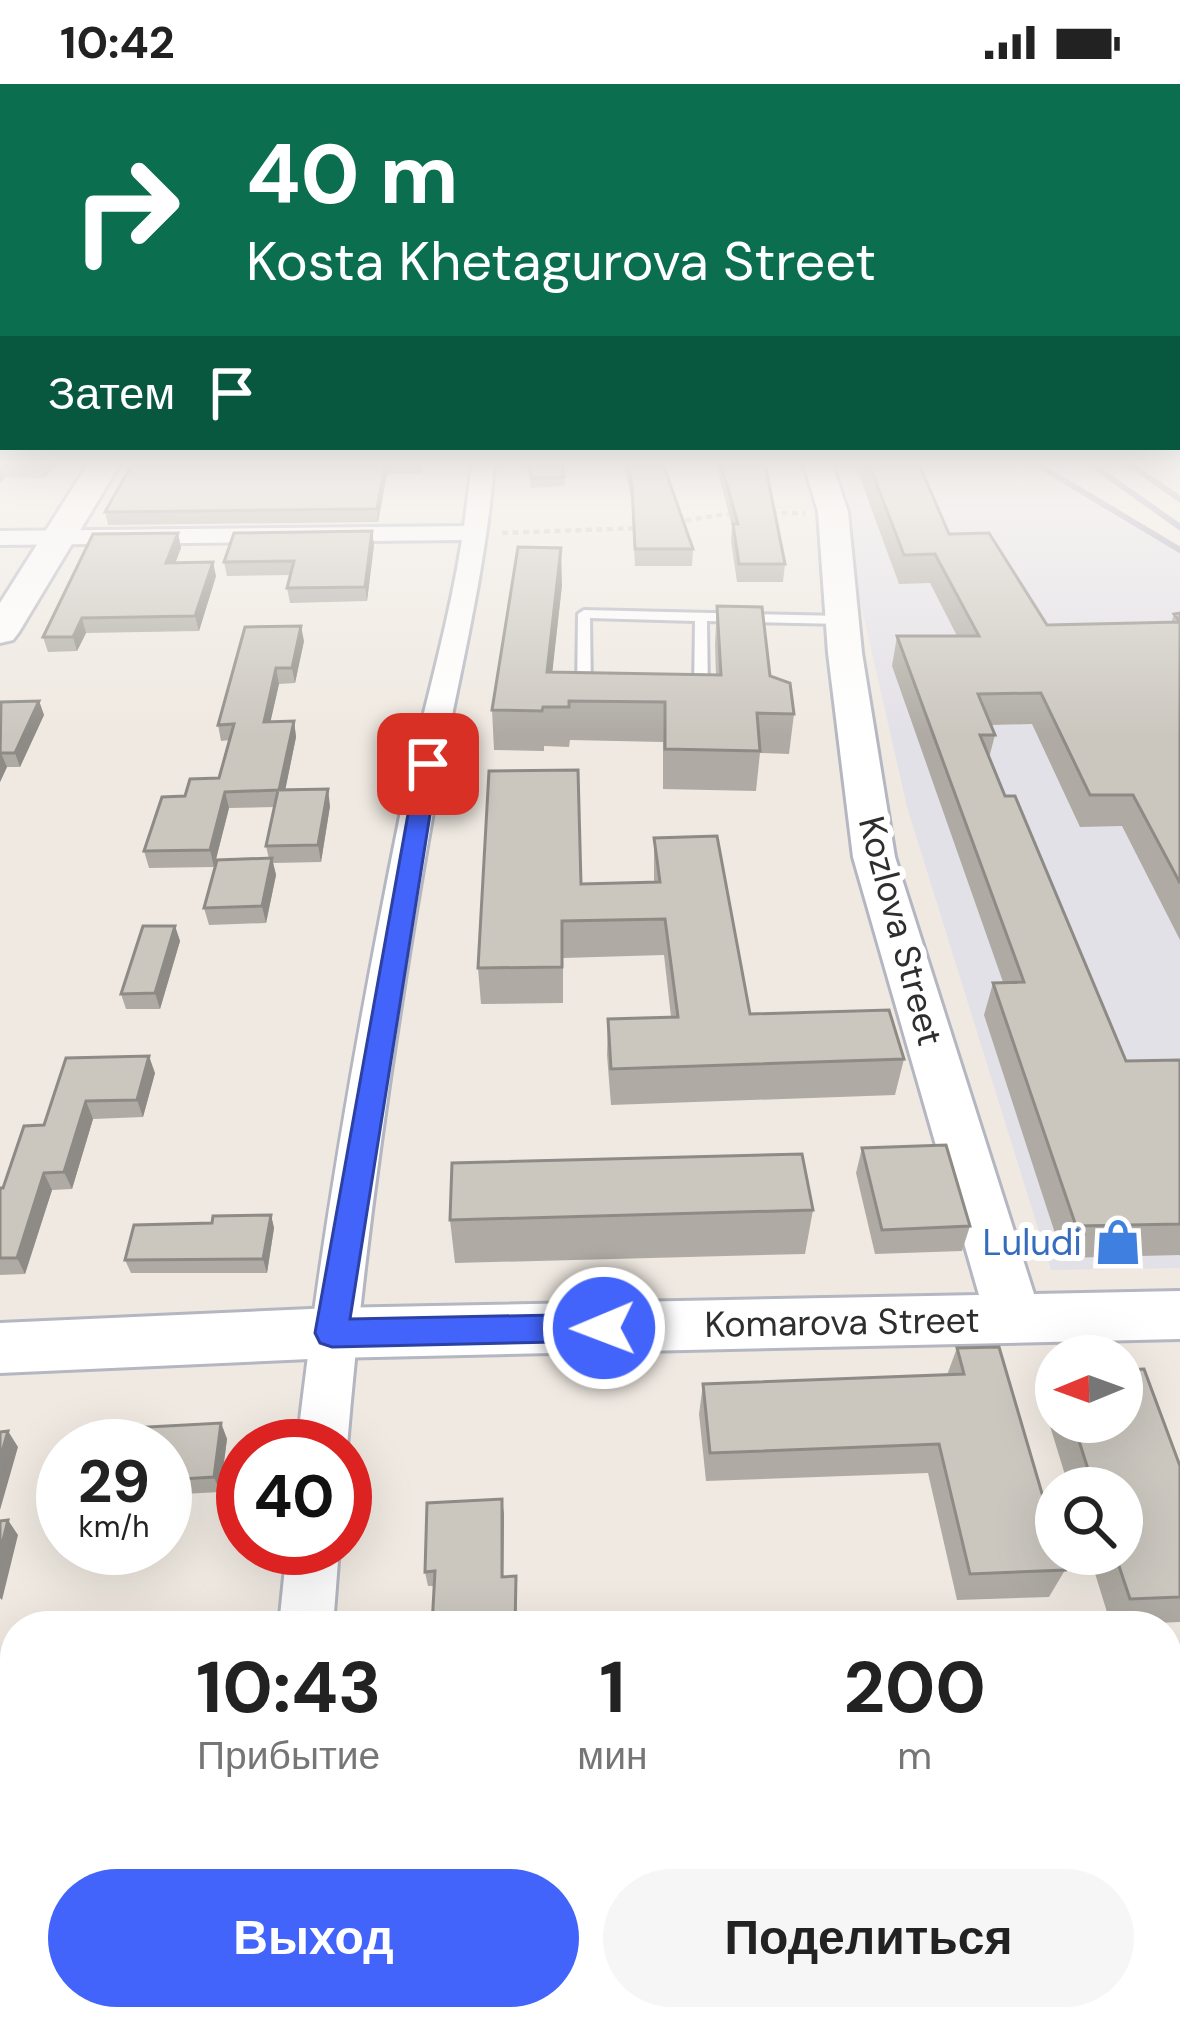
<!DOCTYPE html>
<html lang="ru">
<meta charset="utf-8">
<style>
:root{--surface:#fff;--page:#f6f6f6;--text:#222;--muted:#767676;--accent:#4264fb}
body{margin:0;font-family:"DM Sans",sans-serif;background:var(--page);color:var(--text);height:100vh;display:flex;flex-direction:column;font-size:45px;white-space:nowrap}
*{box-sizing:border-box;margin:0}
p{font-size:39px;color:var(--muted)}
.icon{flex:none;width:66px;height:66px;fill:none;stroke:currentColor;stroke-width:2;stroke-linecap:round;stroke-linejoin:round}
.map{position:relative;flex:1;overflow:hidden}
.sheet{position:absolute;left:0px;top:1527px;width:1182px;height:420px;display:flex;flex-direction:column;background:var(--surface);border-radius:48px 48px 0 0;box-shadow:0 12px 48px #0002}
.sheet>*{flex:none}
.hud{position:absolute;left:0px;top:0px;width:1182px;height:366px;box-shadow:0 12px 48px #0002;background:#0b6e4f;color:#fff;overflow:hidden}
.needle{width:78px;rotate:269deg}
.controls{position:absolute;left:1035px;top:1251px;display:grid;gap:24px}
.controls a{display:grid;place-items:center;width:108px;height:108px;border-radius:50%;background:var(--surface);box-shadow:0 12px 48px #0002;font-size:60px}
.speed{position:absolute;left:36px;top:1335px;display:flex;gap:24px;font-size:60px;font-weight:700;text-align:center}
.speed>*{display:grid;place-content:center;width:156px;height:156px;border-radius:50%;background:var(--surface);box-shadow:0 12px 48px #0002;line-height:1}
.speed small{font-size:30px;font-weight:400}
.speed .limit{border:18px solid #d22;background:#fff;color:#111}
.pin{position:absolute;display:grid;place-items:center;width:102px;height:102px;color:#fff;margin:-51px;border-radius:24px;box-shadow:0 6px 18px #0006}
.me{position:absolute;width:132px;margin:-66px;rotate:269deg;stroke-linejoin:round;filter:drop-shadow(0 0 9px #0008)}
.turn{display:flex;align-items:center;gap:42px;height:252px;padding:0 48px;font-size:54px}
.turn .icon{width:156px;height:156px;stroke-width:2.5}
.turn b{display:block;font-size:84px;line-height:102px}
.then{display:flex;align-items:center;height:114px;padding:0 48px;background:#0003;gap:24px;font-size:45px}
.eta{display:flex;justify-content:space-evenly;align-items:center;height:204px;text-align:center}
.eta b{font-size:72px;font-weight:700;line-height:84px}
.primary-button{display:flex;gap:24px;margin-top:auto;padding:24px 48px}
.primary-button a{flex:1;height:138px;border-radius:72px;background:var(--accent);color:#fff;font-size:48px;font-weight:700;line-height:138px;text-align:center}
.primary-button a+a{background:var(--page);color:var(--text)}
.status{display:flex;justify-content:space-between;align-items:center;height:84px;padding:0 60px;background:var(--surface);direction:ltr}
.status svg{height:33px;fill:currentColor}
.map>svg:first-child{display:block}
.industrial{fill:#e3e1e8}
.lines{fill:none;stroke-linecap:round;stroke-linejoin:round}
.service-casing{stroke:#b4b7c1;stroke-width:6}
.minor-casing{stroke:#b4b7c1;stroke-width:6}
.tertiary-casing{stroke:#b4b7c1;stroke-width:6}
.secondary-casing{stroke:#b4b7c1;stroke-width:6}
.path{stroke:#c9c9c9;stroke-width:4.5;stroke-dasharray:6 4.5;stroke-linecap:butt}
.service{fill:#fff;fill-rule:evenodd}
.minor{fill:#fff;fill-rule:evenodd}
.tertiary{fill:#fff;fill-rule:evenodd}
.secondary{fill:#fff;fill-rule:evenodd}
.rail{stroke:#a3a6b8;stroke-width:6}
.wall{fill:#afaba4}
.shaded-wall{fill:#8e8b86}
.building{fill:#cbc7bf;stroke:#8e8b86;stroke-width:3}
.route{fill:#4264fb;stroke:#2b41a3;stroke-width:3}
.labels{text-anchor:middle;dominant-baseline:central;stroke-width:12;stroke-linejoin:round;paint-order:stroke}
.street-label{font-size:36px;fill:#2e2e2e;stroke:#fff}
.shop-label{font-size:36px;fill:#366cbe;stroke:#fff;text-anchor:end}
</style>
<div class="status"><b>10:42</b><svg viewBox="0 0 49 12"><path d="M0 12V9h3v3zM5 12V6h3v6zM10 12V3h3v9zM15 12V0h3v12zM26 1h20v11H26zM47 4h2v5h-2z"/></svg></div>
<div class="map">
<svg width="1180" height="1947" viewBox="0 0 1180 1947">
<rect width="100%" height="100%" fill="#efe9e1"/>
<path class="industrial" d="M829,380H1052L1180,468V1184L1051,1186L907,723Z"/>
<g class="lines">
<defs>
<path id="service" d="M584,526L842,532L848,536L842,540L707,537L708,610L695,614L688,610L694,606L695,537L590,534L591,609L584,613L577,609L578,530Z"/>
<path id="minor" d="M472,380H494C485,496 454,611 433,728C396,938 365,1149 347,1362L345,1366V1362H297C321,1150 358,941 400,732C419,640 447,550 462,456L0,461V447L464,442Z
M287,1464H339L333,1542H279Z
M239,1932H305L304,1947H238Z"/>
<path id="tertiary" d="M804,380H832L848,428L862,569L895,773L1034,1210L1180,1207V1255L332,1274L0,1289V1239L332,1224L979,1211L853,773L828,569L818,428Z"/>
<path id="secondary" d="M88,380H120L19,548L13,556L0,559V519Z"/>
</defs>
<use href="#service" class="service-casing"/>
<use href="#minor" class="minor-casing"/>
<use href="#tertiary" class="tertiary-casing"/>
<use href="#secondary" class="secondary-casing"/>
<path class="path" d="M771,429H805
M675,438L733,429
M502,449L639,444"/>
<use href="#service" class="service"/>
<use href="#minor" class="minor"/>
<use href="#tertiary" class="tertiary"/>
<use href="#secondary" class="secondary"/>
<path class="rail" d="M1091,380L1180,443
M1129,380L1180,415
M1038,381L1180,466"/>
</g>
<path class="wall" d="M0,380H55L45,394L6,393Z
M132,380H422L421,390H387L378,438L108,441L105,428Z
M528,380L564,393L565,402L531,404Z
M624,380H663L693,465L692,482H635L632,418Z
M716,380H765L785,480L783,498H737L731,457L732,442Z
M855,380H919L949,450L1047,541L1171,539L1174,530L1180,529V856L1122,742L1080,743L1032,640L991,641L995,651L989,674L1126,977L1180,976V1171L1063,1174L984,931L993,899L1003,898L892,582L897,552H957L930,499L899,500Z
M178,449L181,464L175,478L216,492L199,547L86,549L77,567L48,568L43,553Z
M374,461L367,517L290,519L287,504L291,491L227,492L224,478Z
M562,501L552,588L716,591L715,560L717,522L770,592L794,630L789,670L760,669L756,707L663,705V658L570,656L569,663L544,662V667L494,666L492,626Z
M304,557L295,599L279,600L270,638L294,637L296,653L285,706L330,722L321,778L273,779L276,791L266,839L209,841L204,824L269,775L266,762L275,723L229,724L214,783L149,784L144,767L185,712L219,694L230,656L221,657L218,641Z
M39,617L44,631L20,683H7L0,698V620Z
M654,754L750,930L904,975L895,1011L611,1021L607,971L608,935L671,933L664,871L563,874V919L481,920L478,884L581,800L654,798Z
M175,842L180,857L160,925H126L121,910Z
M66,974L155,989L143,1033L93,1035L72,1105L52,1106L25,1190L0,1191V1104H3L44,1041Z
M862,1064L970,1142L962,1167L875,1170L856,1089Z
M813,1126L805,1170L455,1179L450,1136Z
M271,1131L274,1144L267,1189H131L125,1176L212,1139Z
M957,1264L1065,1486L1049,1513L957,1516L928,1389L706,1397L699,1330L703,1300L947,1291Z
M1056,1291V1338H1122L1180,1382V1538L1111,1541L1089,1470H1122V1404H1069L1043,1319Z
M221,1339L227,1355L220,1408L165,1411V1362Z
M504,1430L503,1493L516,1492L517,1542H432L434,1502H428L425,1488Z
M1167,1614H1180V1855L1167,1810Z
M15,1644V1695L0,1696V1645Z
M882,1932H963L960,1935L882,1937Z
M1024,1932H1122L1117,1935L1026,1940Z"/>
<path class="shaded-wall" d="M41,380H55L45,394Z
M386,380L387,390L378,438L377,425Z
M3,382L6,392L0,399V385Z
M372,447L374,461L367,517L365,503Z
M178,449L181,464L170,493L166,479Z
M561,464L562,501L548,627L547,588Z
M213,478L216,492L199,547L195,532Z
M82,534L86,549L77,567L73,553Z
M301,542L304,557L295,599L292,584Z
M276,584L279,600L267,653L264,638Z
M39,617L44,631L20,683L15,669Z
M294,637L296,653L282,722L279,706Z
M1,669L7,683L0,698V672Z
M328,705L330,722L321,778L318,761Z
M225,708L229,724L214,783L210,766Z
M272,774L276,791L266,839L262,822Z
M175,842L180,857L160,925L155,909Z
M149,972L155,989L143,1033L137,1016Z
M86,1017L93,1035L72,1105L64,1088Z
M44,1089L52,1106L25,1190L17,1174Z
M271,1131L274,1144L267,1189L263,1175Z
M221,1339L227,1355L220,1408L214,1393Z
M8,1347L18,1363L0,1426V1375Z
M502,1415L504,1430L503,1507L502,1493Z
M8,1436L18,1451L2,1516L0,1514V1468Z
M136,1932L146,1938L145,1947H134Z"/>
<path class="building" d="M132,380H385L377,425L105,428Z
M529,380H562L564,393L531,394Z
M628,380H663L693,465H635L632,401Z
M721,380H765L785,480H739L733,440H738Z
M869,380H919L949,450L989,449L1047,541L1180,538L1174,530L1180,529V799L1133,711H1090L1041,609L978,610L995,651H980L1005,712H1015L1126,977L1180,976V1140L1076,1142L993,899L1024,898L897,552H979L935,470L904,471Z
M372,447L365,503L287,504L294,477L224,478L234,449Z
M178,449L166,479L213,478L195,532L82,534L73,553H43L93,450Z
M518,463L561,464L547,588L721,591L717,522L762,523L770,592L790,599L794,630L757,629L760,667L665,665V618L569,617V623H543L542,627L492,626Z
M301,542L292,584H276L264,638L294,637L279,706L225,708L210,766L144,767L162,713L185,712L190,695L219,694L234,640L218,641L245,543Z
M39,617L15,669H1L0,672L1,618Z
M578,686L581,800L660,798L654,754L717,752L750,930L889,926L904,975L611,985L608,935L678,933L665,835L562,837V883L478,884L489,687Z
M328,705L318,761L266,762L278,706Z
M272,774L262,822L204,824L217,776Z
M143,842H175L155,909L121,910Z
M149,972L137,1016L86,1017L64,1088L44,1089L17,1174H0V1104H3L24,1042L44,1041L66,974Z
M946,1061L970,1142L882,1146L862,1064Z
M802,1070L813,1126L450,1136L452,1079Z
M271,1131L263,1175L125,1176L134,1141L212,1139L213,1132Z
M999,1263L1056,1457V1470H1060L1065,1486L970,1490L939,1360L710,1369L703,1300L964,1290L957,1264Z
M1144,1285L1180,1382V1513L1130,1515L1115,1470H1122V1404H1094L1073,1338H1122V1286Z
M221,1339L214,1393L165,1396V1362H108L112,1345Z
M8,1347L0,1375V1348Z
M502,1415V1493L516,1492L515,1542H432L435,1487L425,1488L427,1419Z
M8,1436L0,1468V1437Z
M195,1536L194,1542H100Z
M1167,1614H1180V1781L1177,1773H1167Z
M15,1644V1683L0,1684V1645Z
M108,1932H136L134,1947H46L48,1936Z
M408,1932H489V1947H407Z
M1180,1943V1947H1145V1945Z"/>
<linearGradient id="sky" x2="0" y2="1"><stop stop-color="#7abfeb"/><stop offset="0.58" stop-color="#f8f5f2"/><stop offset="1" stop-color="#f8f5f2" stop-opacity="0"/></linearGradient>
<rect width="1180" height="652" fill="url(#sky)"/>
<path class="route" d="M428,674L438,680L350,1235L604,1230L615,1234L620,1244L615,1253L604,1257L332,1263L320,1259L315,1249L417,680Z"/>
<defs>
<symbol id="shop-bare" viewBox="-9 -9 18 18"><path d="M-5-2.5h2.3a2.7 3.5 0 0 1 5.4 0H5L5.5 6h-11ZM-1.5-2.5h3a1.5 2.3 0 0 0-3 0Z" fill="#3f7fe0" stroke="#fff" stroke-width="2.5" paint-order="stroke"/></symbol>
</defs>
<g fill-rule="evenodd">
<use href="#shop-bare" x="1085" y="1125" width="66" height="66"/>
</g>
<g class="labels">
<g class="street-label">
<text transform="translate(901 847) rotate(75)">Kozlova Street</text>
<text transform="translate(842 1238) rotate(-1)">Komarova Street</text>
</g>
<g class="shop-label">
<text x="1082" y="1158">Luludi</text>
</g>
</g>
</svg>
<div class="controls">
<a><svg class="needle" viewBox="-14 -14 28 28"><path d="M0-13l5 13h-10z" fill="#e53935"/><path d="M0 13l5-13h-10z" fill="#767676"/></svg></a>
<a><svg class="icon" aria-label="search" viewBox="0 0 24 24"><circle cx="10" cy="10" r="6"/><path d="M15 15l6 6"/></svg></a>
</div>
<div class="speed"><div>29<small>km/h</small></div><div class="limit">40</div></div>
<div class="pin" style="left:428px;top:680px;background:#d93025"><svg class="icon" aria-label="arrive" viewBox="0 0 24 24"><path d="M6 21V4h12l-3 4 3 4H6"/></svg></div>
<svg class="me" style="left:604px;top:1244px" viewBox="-20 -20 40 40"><circle r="17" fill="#4264fb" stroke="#fff" stroke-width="3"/><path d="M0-11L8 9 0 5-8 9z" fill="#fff"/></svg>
<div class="hud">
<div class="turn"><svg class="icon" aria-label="right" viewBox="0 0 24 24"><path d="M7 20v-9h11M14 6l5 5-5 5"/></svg><div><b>40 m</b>Kosta Khetagurova Street</div></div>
<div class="then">Затем<svg class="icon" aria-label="arrive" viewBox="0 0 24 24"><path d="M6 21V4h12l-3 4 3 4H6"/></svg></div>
</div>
<section class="sheet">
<div class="eta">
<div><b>10:43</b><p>Прибытие</p></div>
<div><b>1</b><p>мин</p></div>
<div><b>200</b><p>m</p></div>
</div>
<div class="primary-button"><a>Выход</a><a>Поделиться</a></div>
</section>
</div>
